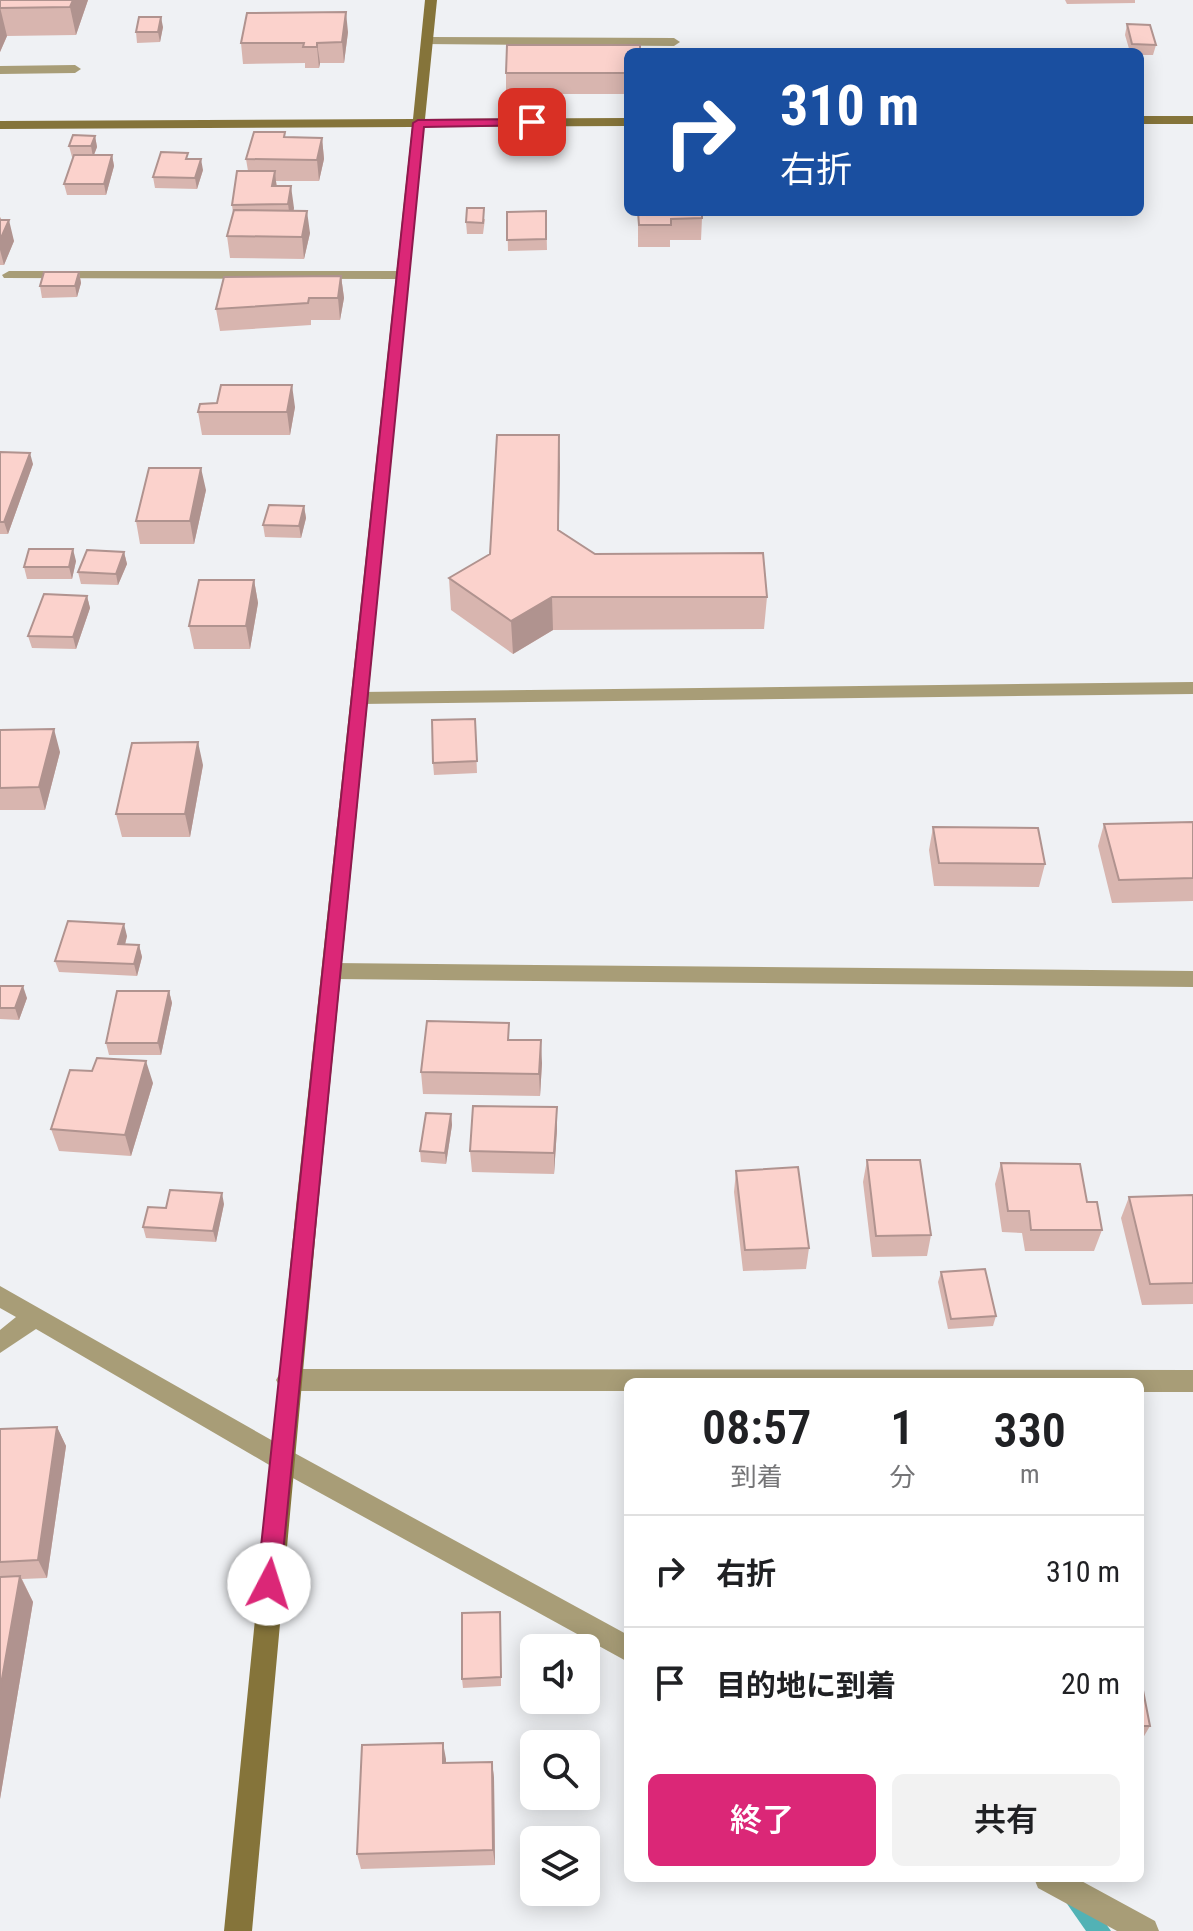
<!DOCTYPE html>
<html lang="ja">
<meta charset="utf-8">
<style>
:root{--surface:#fff;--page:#f2f2f2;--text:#202124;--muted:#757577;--line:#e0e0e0;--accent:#db2777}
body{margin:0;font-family:"Roboto Condensed","Noto Sans JP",sans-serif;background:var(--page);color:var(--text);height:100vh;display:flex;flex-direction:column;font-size:30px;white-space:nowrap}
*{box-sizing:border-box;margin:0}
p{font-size:26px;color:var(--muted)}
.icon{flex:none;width:44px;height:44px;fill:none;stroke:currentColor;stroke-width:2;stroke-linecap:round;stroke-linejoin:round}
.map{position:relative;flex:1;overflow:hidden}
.side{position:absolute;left:624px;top:1378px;width:520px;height:504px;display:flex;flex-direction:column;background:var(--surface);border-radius:12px;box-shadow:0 4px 20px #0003}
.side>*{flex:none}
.guide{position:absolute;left:624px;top:48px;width:520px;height:168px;border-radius:12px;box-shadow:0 4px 20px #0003;background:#1a4fa0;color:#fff;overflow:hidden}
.controls{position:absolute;left:520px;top:1634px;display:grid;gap:16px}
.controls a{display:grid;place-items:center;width:80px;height:80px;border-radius:12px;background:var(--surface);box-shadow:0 4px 20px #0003;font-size:40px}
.pin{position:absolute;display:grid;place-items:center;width:68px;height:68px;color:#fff;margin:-34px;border-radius:16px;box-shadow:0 4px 12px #0006}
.me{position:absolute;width:88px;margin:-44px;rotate:5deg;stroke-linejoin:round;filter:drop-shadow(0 0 6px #0008)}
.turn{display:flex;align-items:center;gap:28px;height:168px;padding:0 24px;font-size:36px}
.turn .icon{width:104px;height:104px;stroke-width:2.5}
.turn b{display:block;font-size:56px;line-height:68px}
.eta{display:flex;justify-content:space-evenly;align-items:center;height:136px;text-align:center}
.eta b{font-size:48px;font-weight:600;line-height:56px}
.button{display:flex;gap:16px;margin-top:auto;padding:16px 24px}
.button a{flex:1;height:92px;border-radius:12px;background:var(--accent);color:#fff;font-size:32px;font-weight:600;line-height:92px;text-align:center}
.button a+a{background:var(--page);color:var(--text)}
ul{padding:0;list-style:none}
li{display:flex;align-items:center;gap:24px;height:112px;padding:0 24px;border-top:2px solid var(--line)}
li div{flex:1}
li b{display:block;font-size:30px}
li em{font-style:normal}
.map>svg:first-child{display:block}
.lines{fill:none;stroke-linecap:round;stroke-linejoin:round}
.stream{fill:#52b2b5;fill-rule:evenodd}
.lane{fill:#a89d77;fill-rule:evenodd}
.street{fill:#a89d77;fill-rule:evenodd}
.secondary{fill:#85743a;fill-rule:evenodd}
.wall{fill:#d8b5af}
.shaded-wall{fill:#b0938f}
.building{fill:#fbd2cc;stroke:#b0938f;stroke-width:2}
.route{fill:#db2777;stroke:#8e194d;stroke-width:2}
</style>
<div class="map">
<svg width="1193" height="1931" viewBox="0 0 1193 1931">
<rect width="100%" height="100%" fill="#eff1f4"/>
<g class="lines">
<path class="stream" d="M1049,1878H1074L1111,1931H1086Z"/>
<path class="lane" d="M427,37L674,38L680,42L674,46L423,44V38Z
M0,66L75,65L81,69L75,73L0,74Z
M9,271H402L409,275L402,279L4,278L2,275Z
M1193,682V694L360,704L351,698L360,692Z
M288,1369L1193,1370V1392H1140V1382H628V1391H288L280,1387L276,1380L280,1373Z"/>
<path class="street" d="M333,963L1193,971V987L333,979L326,976L323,971L326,966Z
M0,1286L289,1450L628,1635V1662L271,1466L36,1329L0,1353V1330L16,1317L0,1308Z
M1034,1878H1076L1155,1921L1159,1931H1117L1038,1888Z"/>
<path class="secondary" d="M425,0H437L425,119L628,118V126L424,127L318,1207L252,1931H224L296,1207L412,127L0,129V121L413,119Z
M1140,116H1193V124H1140Z"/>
</g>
<path class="wall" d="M0,0H88L76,35L7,36L0,52Z
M1065,0H1135V3L1067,4Z
M1127,24L1156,45L1153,55H1140V52H1130L1125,35Z
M163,27L160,42L137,43L136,32Z
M348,32L344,63H320L319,68H305V63L243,64L241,43Z
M628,52V94H506V73Z
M95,136L97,147L94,155H112L114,166L106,195H67L64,184L74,157H72L69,146Z
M286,137L322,138L324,159L319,181H276L277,186L294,208L293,211L310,233L304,259L230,258L227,236L233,213L232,205L248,171L246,159Z
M203,170L197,189L155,188L153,177Z
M546,211L547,250L508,251L507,212Z
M638,212L702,218L701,240H670V247H638Z
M0,217L14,241L4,265H0Z
M485,219L483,234H467L466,222Z
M79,272L81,283L77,297L42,298L40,286Z
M341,276L344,298L340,320H311V325L220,331L216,309Z
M217,403L295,407L290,435H202L198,412Z
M559,435V530L595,554L767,597L764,629L553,630L513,654L451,610L449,578L490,554Z
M0,452L33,464L8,534H0Z
M206,490L194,544H140L136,521Z
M304,506L306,518L301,538L265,537L263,525Z
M124,552L127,564L118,585L81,584L78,572Z
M76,561L72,579H27L24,567Z
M254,580L258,603L250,649H194L189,626Z
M87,596L90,608L76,649L32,648L28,636Z
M475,719L477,773L434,775L433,763Z
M0,730L60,752L45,810H0Z
M203,765L190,837H122L116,814Z
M1193,822V901L1112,903L1098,846L1104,824Z
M933,827L1045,864L1039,887L934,886L929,850Z
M127,936L125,945H139L142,957L137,976L59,972L55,961Z
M0,986L27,998L19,1020L0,1019Z
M169,991L172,1003L161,1055H109L106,1043Z
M542,1063L540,1096L423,1094L421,1072Z
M153,1083L131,1156L59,1151L51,1129Z
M451,1114L452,1125L446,1164L421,1162L420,1151Z
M557,1129L554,1174L472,1172L470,1151Z
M867,1160L931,1235L927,1256L872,1257L863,1182Z
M1001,1163L1087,1202L1102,1230L1094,1251H1025L1022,1233L1002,1232L995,1184Z
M736,1171L809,1248L806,1269L743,1271L734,1192Z
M1193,1195V1304L1142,1305L1121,1218L1129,1197Z
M224,1204L216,1242L146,1238L143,1227L166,1208Z
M941,1272L996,1316L993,1326L948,1329L938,1282Z
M57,1427L66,1446L47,1578L22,1579L33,1602L0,1799V1429Z
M501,1621V1686L463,1688L462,1679Z
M1140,1675L1150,1726L1140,1743Z
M446,1759V1763L492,1762L494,1778L495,1865L361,1869L357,1854Z"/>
<path class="shaded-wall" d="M73,0H88L76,35L70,7Z
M0,7L7,36L0,52Z
M346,12L348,32L344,63L342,42Z
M161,17L163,27L160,42L158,32Z
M317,43L320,63L319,68L317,47Z
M95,136L97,147L93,157L91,146Z
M322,138L324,159L319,181L317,160Z
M112,155L114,166L106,195L104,184Z
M201,159L203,170L197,189L195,178Z
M275,171L277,192L272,186Z
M291,186L294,208L291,226L288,204Z
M307,211L310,233L304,259L302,237Z
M0,217L3,232L9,220L14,241L4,265L0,250Z
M79,272L81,283L77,297L75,286Z
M341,276L344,298L340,320L338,298Z
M292,385L295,407L290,435L287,412Z
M559,435L560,467L558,562V530Z
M30,453L33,464L8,534L4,522Z
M201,468L206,490L194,544L190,521Z
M304,506L306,518L301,538L299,526Z
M73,549L76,561L72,579L69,567Z
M124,552L127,564L118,585L116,574Z
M254,580L258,603L250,649L246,626Z
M87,596L90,608L76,649L73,637Z
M552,597L553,630L513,654L511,621Z
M54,729L60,752L45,810L39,787Z
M198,742L203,765L190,837L185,814Z
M124,924L127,936L122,956L118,944Z
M139,945L142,957L137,976L134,964Z
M23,986L27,998L19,1020L15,1008Z
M169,991L172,1003L161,1055L158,1043Z
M541,1040L542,1063L540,1096L539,1074Z
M146,1061L153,1083L131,1156L125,1135Z
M557,1107V1129L554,1174V1153Z
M451,1114L452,1125L446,1164L445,1153Z
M222,1193L224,1204L216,1242L213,1231Z
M57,1427L66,1446L47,1578L38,1560Z
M20,1576L33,1602L0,1799V1690Z
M443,1743L446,1759V1779L443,1763Z
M492,1762L494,1778L495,1865L493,1850Z"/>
<path class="building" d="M0,0H73L70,7L0,8Z
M346,12L342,42L317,43V47H303L304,43H241L247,13Z
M139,17H161L158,32H136Z
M1127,24L1150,25L1156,45L1132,44Z
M507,45H640V52H628V73H506Z
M254,132H285L284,137L322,138L317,160L246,159Z
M73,135L95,136L91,146H69Z
M161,152L188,153L186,159H201L195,178L153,177Z
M74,155H112L104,184H64Z
M237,171H275L272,186H291L288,204L232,205Z
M467,208H484L483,223L466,222Z
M234,210L307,211L302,237L227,236Z
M546,211V239L507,240V212Z
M638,212H702V218L671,219V225H639Z
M0,220H9L0,240Z
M44,272H79L75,286H40Z
M341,276L338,298H309L308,303L216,309L224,277Z
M221,385H292L287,412H198L200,404L217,403Z
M497,435H559L558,530L595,554L763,553L767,597H552L511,621L449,578L490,554Z
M0,452L30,453L4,522H0Z
M149,468H201L190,521H136Z
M269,505L304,506L299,526L263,525Z
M29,549H73L69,567H24Z
M87,550L124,552L116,574L78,572Z
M199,580H254L246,626H189Z
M44,594L87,596L73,637L28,636Z
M475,719L477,761L433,763L432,720Z
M54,729L39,787L0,788V730Z
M198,742L185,814H116L132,743Z
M1193,822V878L1119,880L1104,824Z
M933,827L1038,828L1045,864L939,863Z
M68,921L124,924L118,944L139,945L134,964L55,961Z
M0,986H23L15,1008H0Z
M117,991H169L158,1043H106Z
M427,1021L509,1023L508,1040H541L539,1074L421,1072Z
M97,1058L146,1061L125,1135L51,1129L70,1070L92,1071Z
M473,1106L557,1107L554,1153L470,1151Z
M426,1113L451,1114L445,1153L420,1151Z
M867,1160H920L931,1235L876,1236Z
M1001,1163L1080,1164L1087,1202H1097L1102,1230H1031L1029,1211H1008Z
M798,1167L809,1248L745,1250L736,1171Z
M170,1190L222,1193L213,1231L143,1227L148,1207L166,1208Z
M1193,1195V1283L1150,1284L1129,1197Z
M985,1269L996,1316L951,1319L941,1272Z
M57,1427L38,1560L0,1562V1429Z
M20,1576L0,1690V1577Z
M500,1612L501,1677L462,1679V1613Z
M1140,1675L1150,1726H1140Z
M443,1743V1763L492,1762L493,1850L357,1854L362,1745Z"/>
<path class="route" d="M532,119L536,125L424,127L280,1584L277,1592L269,1596L260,1592L257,1584L413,123L418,120Z"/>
</svg>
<div class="controls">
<a><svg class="icon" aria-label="sound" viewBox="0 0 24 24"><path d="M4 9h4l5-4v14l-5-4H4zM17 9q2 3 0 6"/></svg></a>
<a><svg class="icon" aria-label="search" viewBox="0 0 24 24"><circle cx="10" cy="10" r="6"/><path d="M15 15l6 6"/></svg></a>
<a><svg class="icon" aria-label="layers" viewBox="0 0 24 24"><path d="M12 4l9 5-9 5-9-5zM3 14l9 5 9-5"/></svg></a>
</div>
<div class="pin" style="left:532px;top:122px;background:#d93025"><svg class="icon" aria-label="arrive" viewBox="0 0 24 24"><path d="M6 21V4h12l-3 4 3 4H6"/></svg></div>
<svg class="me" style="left:269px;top:1584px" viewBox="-20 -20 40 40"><circle r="19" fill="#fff"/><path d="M0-13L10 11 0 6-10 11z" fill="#db2777"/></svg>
<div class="guide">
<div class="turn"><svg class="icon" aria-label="right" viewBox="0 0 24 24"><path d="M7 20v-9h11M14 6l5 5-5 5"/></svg><div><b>310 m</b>右折</div></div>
</div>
<section class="side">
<div class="eta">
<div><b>08:57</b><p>到着</p></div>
<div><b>1</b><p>分</p></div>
<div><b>330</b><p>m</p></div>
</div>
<ul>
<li><svg class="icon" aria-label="right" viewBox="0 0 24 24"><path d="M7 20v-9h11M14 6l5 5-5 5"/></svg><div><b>右折</b></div><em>310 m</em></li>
<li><svg class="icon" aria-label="arrive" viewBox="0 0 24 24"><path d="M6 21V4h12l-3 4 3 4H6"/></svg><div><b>目的地に到着</b></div><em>20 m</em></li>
</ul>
<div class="button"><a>終了</a><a>共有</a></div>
</section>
</div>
